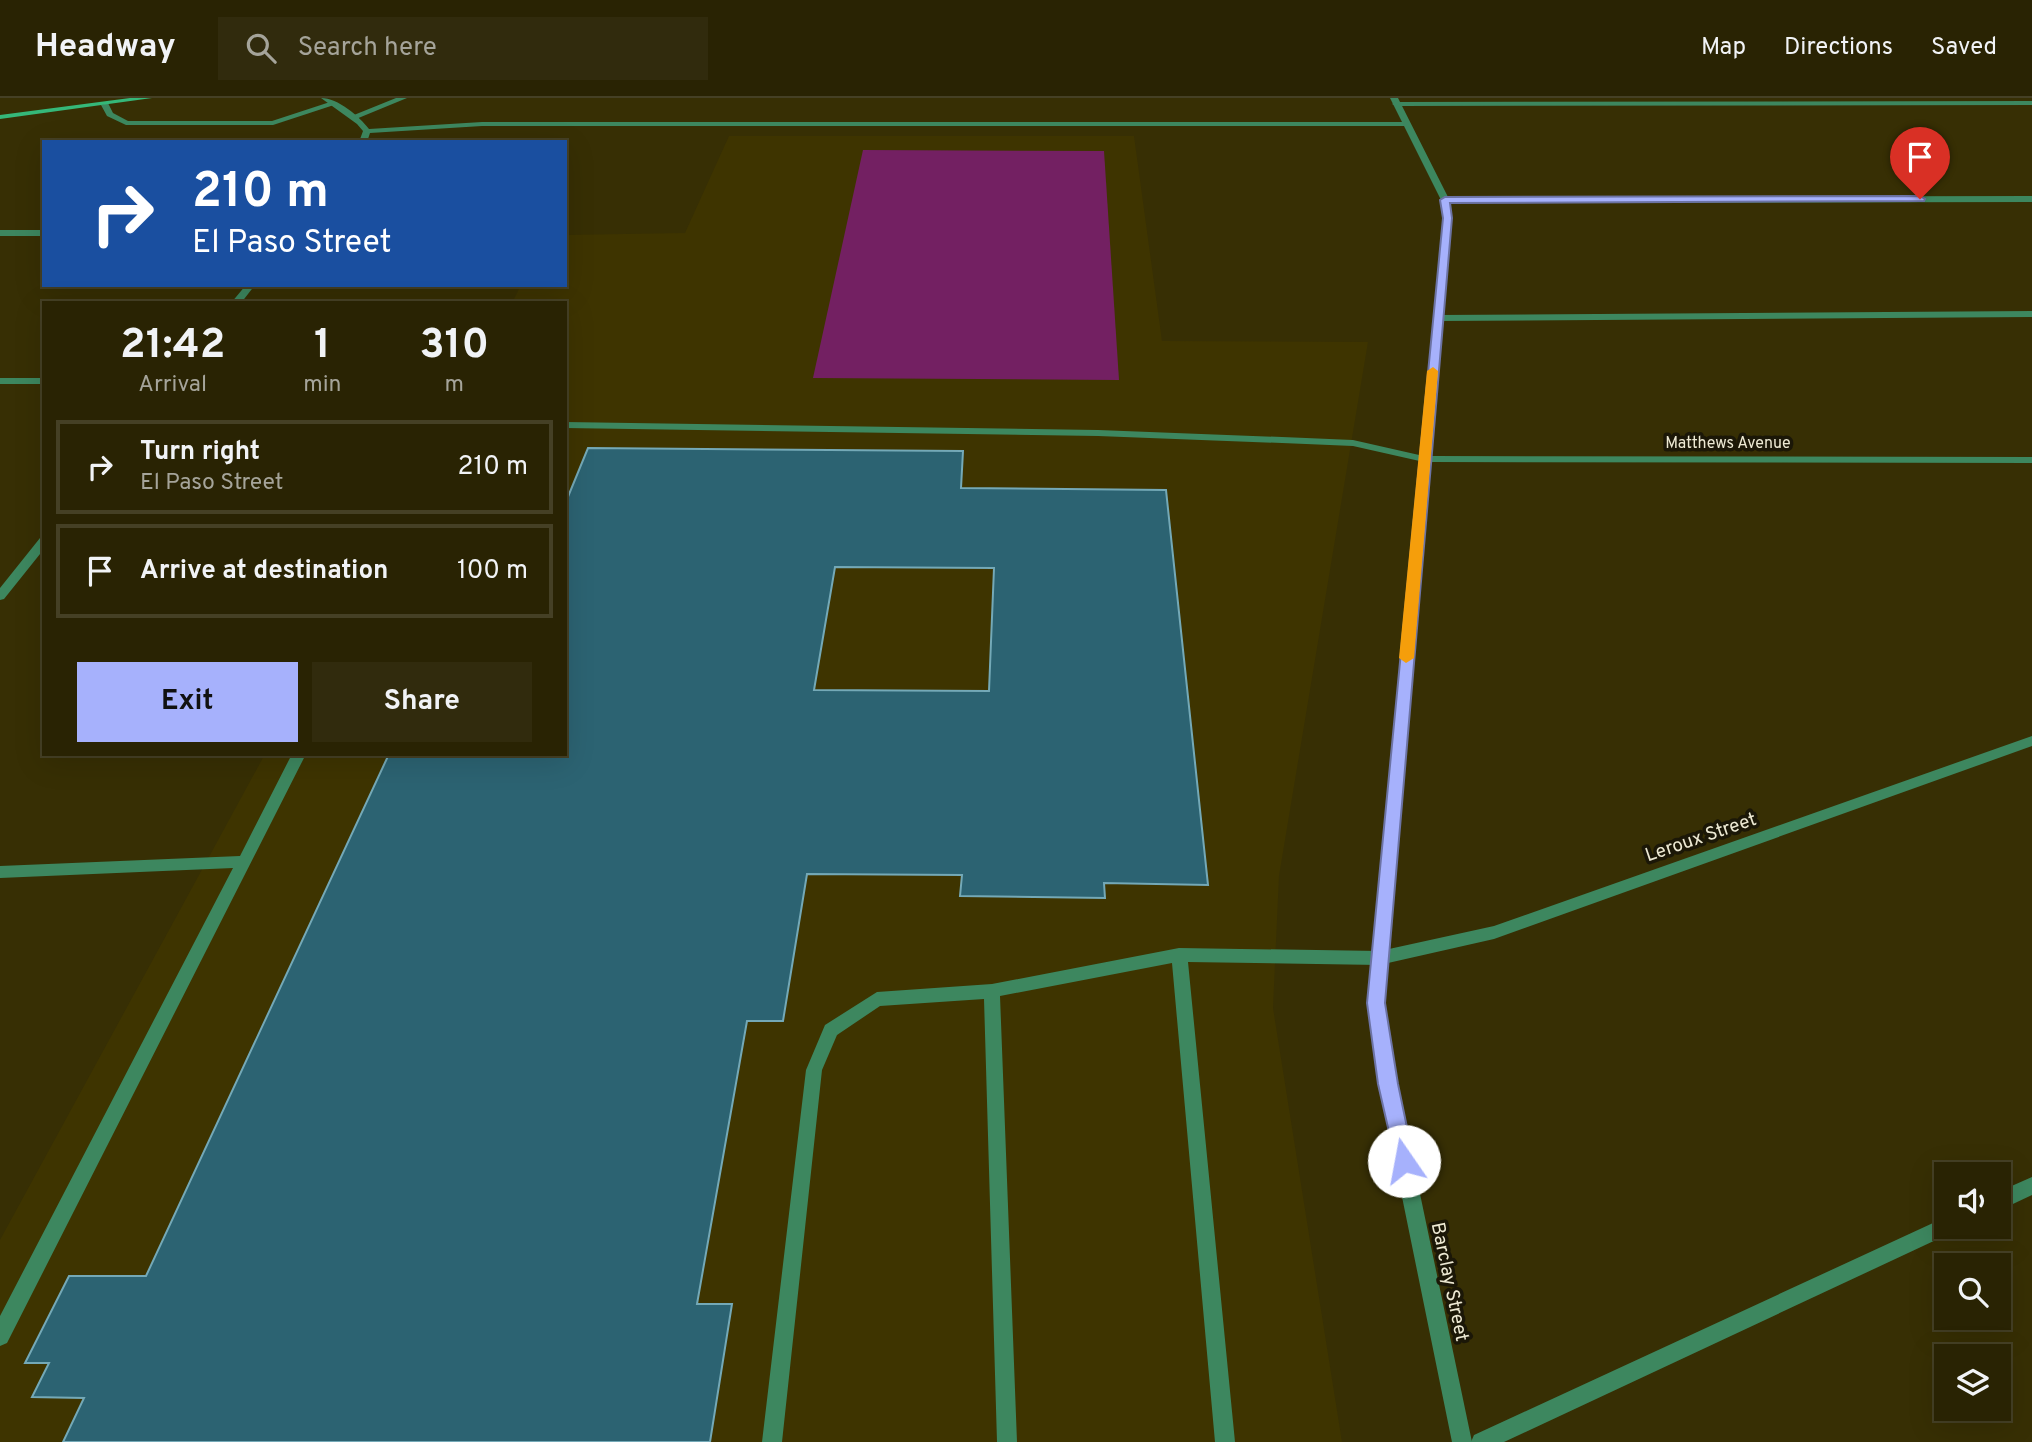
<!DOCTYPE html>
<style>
:root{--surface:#292303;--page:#312b0d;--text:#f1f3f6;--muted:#a5a49a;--line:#454025;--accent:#a6b1fc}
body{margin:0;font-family:Overpass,sans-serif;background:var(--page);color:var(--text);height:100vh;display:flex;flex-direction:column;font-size:26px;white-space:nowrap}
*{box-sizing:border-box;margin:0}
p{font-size:23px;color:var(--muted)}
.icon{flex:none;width:38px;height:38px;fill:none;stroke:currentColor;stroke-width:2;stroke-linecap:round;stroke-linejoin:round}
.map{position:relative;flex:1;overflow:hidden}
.drawer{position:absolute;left:42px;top:203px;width:525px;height:455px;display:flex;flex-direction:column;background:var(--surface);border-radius:0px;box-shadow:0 7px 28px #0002,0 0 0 2px var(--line)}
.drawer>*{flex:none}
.banner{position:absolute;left:42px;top:42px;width:525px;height:147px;border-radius:0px;box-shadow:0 7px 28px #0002,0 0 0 2px var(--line);background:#1a4fa0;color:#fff;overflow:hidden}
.controls{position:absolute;left:1934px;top:1064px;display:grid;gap:14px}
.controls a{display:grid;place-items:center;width:77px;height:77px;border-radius:0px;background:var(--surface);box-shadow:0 7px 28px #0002,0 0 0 2px var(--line);font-size:35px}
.pin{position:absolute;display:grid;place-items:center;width:60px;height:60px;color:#fff;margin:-72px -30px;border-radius:50% 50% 50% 0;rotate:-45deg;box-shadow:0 0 7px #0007}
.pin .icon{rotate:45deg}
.me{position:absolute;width:77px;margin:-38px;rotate:348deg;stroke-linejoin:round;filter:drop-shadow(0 0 5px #0008)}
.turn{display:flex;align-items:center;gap:24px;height:147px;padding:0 35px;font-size:32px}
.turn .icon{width:91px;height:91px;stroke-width:2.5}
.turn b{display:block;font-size:49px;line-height:60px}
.eta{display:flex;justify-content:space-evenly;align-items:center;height:119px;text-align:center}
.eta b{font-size:42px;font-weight:700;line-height:49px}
.cta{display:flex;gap:14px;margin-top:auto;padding:14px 35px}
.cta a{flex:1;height:80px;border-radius:0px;background:var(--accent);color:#111;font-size:28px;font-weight:700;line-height:80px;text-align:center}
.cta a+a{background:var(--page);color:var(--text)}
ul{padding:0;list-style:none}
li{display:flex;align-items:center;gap:21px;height:94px;margin:0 14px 10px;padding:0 21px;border:4px solid var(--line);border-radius:0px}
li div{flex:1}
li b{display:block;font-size:26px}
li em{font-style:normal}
header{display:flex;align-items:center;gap:42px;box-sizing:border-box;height:98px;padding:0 35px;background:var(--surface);border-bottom:2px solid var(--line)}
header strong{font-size:33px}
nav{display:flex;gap:38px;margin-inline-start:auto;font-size:24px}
.search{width:490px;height:63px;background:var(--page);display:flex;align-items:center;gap:18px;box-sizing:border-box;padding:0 24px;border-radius:0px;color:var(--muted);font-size:26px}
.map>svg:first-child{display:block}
.built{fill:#3e3400}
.green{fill:#732062}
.building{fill:#2c6372;stroke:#74a9b7;stroke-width:2;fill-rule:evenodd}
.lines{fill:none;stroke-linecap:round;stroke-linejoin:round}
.service{fill:#3d875f;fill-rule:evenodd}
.minor{fill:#3d875f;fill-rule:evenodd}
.secondary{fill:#35b879;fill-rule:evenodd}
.route{fill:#a6b1fc;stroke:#6c73a4;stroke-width:2}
.slow{fill:#f59e0b}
.labels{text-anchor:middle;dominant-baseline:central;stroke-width:7;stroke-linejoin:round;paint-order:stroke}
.far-street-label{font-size:16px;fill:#ede9d3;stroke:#1b1707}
.street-label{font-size:19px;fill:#ede9d3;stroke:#1b1707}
</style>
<header>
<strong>Headway</strong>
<div class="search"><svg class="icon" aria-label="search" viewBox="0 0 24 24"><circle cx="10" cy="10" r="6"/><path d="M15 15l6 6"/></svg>Search here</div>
<nav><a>Map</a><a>Directions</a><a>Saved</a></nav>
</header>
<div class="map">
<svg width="2032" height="1344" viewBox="0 0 2032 1344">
<rect width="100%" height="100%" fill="#372f04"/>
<path class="built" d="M729,38H1134L1162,243L1368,244L1279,778L1273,910L1342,1344H0V1142L265,656H565V205H512L521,187H565V137L685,135Z"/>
<path class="green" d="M863,52L1104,53L1119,282L813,280Z"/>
<path class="building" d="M588,350L963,353L961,390L1166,392L1208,787L1104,785L1105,800L960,798L962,777L807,776L783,923H747L697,1206H732L710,1344H63L84,1300L32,1299L49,1265H25L69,1178H146L389,656H565V406ZM835,469L994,470L989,593L814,592Z"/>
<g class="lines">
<path class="service" d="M396,0H407L356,21L349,19Z
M2032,3V7L1396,8L1392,6L1396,4Z
M330,4L337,6L273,27H126L107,18L101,7L108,5L113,15L128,23H272Z
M0,132H44V138H0Z
M2032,213V219L1438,223L1433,220L1438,217Z
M565,324L1098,332L1306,340L1353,342L1428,359L1429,361L1424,364L1353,348L1306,346L1098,338L565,330Z
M292,656H306L7,1245L0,1248V1218L233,770L0,780V768L240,758Z
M1179,850L1379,853L1385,855L1387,860L1385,865L1379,867L1188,864L1235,1344H1215L1172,865L1000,898L1017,1344H997L984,901L880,908L837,937L822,972L782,1344H762L806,972L825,927L877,894L992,886Z
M2032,1079V1097L1998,1113V1094Z
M1946,1119V1129H1955L1953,1134L1504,1344H1471L1474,1337Z"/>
<path class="minor" d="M321,0C338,0 359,18 369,31L482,24H1402L1390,0H1398L1448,99L2032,98V104L1450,105L1452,120L1432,358L2032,359V365L1431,364L1389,851L1494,828L2032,638V648L1494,841L1388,865L1384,905L1397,986L1472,1344H1452L1379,986L1368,905L1420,363L1419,361L1421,359L1444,120L1441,102L1404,28H482L370,35L367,44H359L363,33L357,26Z
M246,187H255L241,205H231Z
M0,280H44V286H0Z
M44,439V451L4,501L0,502V490L40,440Z"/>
<path class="secondary" d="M130,0H152L0,21V17Z"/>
</g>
<path class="route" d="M1920,98L1925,101L1924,103L1450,105L1452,120L1385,905L1398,986L1414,1063L1411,1069L1404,1072L1397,1069L1378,986L1367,905L1443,120L1440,102L1445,99Z"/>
<path class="slow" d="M1433,269L1438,273L1414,560L1406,565L1399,560L1427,273Z"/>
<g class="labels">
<g class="far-street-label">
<text x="1728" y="346">Matthews Avenue</text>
</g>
<g class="street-label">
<text transform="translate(1701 740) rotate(-19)">Leroux Street</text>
<text transform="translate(1449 1184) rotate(78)">Barclay Street</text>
</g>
</g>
</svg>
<div class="controls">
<a><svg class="icon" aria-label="sound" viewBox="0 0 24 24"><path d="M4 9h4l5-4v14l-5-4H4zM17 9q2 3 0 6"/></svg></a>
<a><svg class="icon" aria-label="search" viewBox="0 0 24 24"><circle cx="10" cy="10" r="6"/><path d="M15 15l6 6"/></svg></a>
<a><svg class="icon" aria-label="layers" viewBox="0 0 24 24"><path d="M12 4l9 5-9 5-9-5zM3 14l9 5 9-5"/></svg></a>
</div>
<div class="pin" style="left:1920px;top:101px;background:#d93025"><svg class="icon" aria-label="arrive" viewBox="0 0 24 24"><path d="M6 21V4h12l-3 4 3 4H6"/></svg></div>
<svg class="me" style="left:1404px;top:1063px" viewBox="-20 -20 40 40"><circle r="19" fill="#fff"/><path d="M0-13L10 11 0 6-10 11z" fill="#a6b1fc"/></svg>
<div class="banner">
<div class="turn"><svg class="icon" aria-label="right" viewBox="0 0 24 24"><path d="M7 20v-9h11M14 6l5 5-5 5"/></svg><div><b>210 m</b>El Paso Street</div></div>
</div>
<section class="drawer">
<div class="eta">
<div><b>21:42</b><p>Arrival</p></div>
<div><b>1</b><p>min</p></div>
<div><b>310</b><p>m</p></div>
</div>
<ul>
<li><svg class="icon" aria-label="right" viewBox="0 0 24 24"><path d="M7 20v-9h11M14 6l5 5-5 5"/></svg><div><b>Turn right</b><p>El Paso Street</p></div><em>210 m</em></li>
<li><svg class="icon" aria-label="arrive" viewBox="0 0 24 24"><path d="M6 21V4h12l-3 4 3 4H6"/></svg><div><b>Arrive at destination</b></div><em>100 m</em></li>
</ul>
<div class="cta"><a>Exit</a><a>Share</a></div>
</section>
</div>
